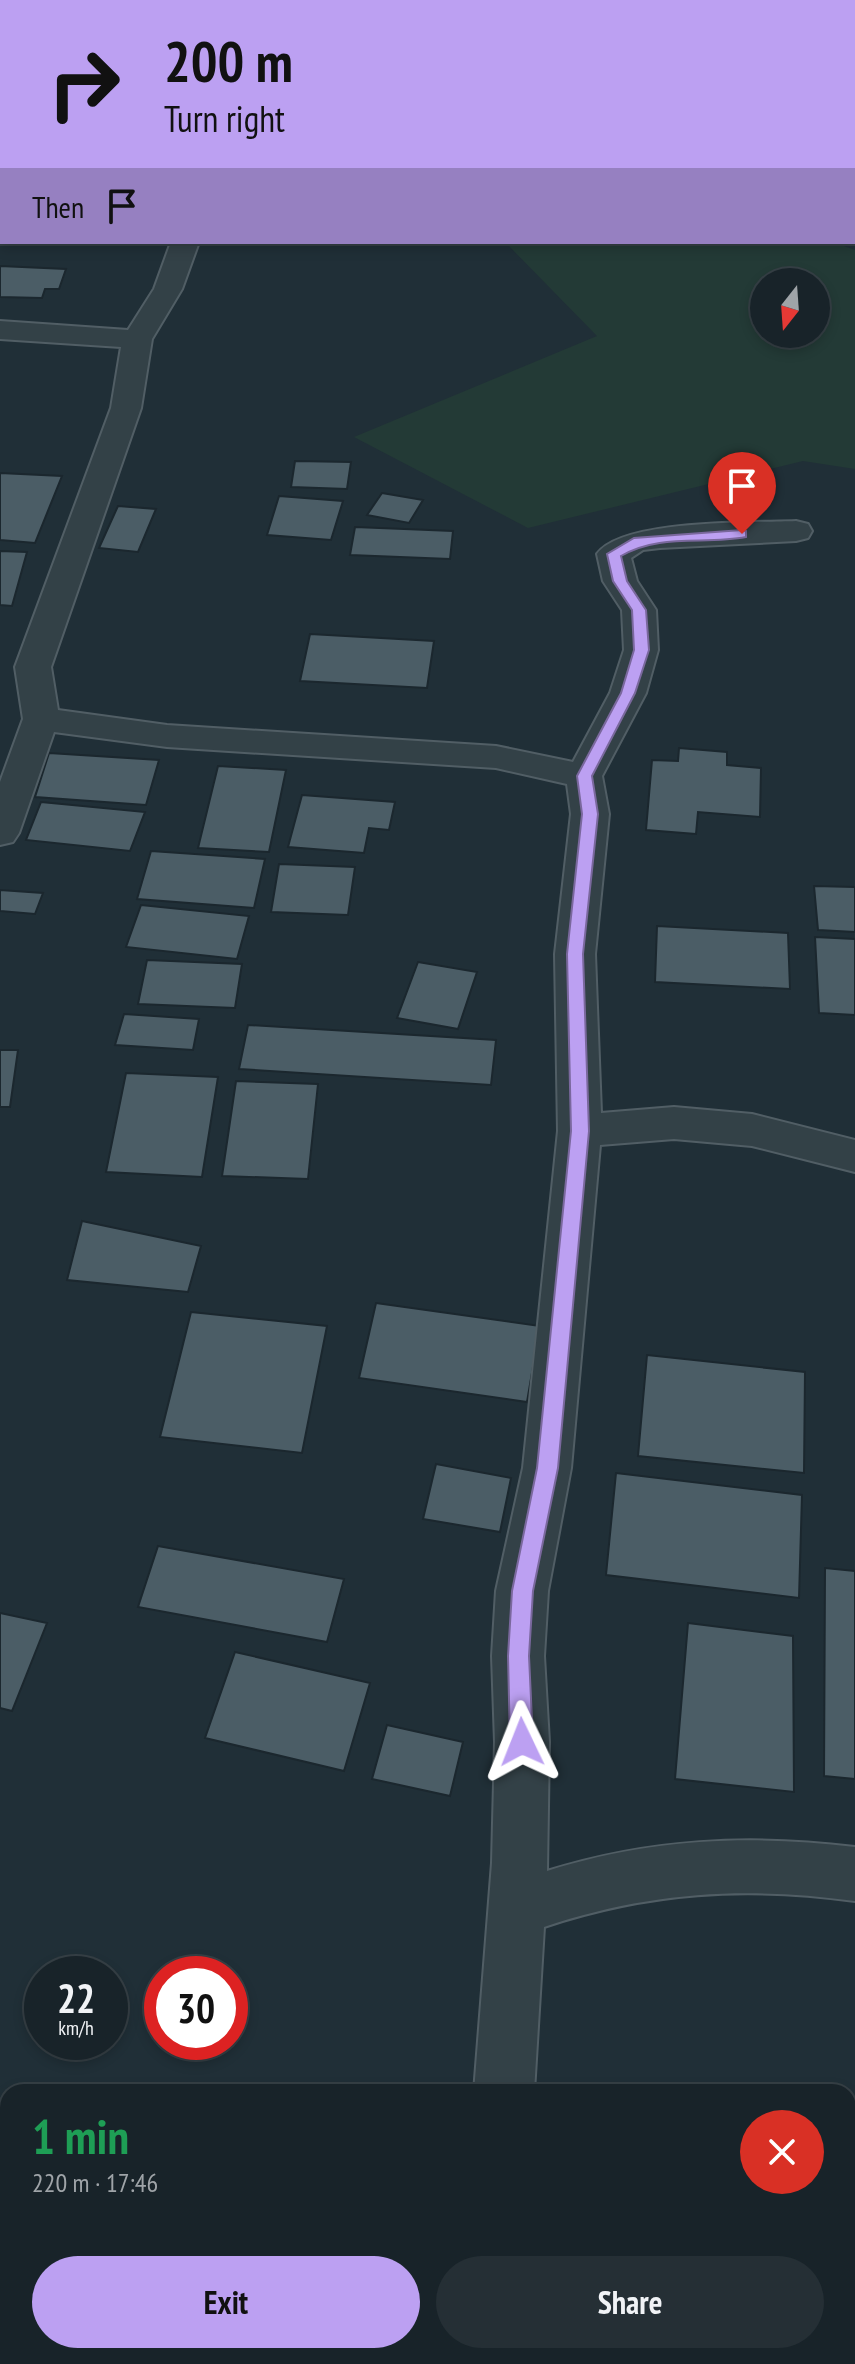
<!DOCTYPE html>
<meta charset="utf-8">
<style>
:root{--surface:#182329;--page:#252f35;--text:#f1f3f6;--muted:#9fa4a8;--line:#364046;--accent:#bca0f2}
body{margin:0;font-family:"PT Sans Narrow",sans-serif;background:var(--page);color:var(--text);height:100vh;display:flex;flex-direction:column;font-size:30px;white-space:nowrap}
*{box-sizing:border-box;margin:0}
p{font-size:26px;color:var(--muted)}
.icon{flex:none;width:44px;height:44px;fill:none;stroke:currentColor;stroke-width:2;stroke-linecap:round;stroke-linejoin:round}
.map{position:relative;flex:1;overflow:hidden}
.side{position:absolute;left:0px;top:2084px;width:856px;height:280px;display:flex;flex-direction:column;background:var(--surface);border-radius:24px 24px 0 0;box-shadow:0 4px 12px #0003,0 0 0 2px var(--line)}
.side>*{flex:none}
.banner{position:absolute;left:0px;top:0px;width:856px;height:244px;box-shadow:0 4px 12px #0003,0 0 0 2px var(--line);background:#bca0f2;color:#111;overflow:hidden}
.needle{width:52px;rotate:197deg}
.tools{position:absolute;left:750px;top:268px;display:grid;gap:16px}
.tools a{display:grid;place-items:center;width:80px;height:80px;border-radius:50%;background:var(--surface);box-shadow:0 4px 12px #0003,0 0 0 2px var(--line);font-size:40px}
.speed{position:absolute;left:24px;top:1956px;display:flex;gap:16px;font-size:40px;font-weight:700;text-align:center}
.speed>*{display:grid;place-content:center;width:104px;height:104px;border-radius:50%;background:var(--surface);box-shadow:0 4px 12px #0003,0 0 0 2px var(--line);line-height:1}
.speed small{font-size:20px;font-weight:400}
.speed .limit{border:12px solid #d22;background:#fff;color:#111}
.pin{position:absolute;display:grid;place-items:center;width:68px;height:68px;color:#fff;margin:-82px -34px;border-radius:50% 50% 50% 0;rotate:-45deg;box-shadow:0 0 8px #0007}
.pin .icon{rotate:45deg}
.me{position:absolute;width:88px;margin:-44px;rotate:358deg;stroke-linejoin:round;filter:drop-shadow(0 0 6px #0008)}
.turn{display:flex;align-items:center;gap:28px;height:168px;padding:0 32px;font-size:36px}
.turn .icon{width:104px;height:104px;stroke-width:2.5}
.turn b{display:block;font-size:56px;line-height:68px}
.then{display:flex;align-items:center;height:76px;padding:0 32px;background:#0003;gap:16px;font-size:30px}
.round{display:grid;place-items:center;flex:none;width:84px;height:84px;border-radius:42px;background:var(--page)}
.head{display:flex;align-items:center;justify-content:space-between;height:136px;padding:0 32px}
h1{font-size:48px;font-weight:700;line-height:60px;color:#1e9e55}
.action{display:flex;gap:16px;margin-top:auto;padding:16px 32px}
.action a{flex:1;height:92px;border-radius:48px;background:var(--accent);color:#111;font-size:32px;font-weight:700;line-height:92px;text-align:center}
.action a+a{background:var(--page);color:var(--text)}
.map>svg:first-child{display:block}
.green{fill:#233a36;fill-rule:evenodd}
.building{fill:#4b5d66;stroke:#1b272e;stroke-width:2}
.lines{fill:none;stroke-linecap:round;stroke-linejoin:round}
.minor-casing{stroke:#515e65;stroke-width:4}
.minor{fill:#334147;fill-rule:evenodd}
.route{fill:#bca0f2;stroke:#7a689d;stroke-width:2}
</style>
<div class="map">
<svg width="855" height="2364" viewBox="0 0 855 2364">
<rect width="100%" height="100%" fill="#202f37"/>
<path class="green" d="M505,242H833L855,250V469L803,461L528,528L354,437L597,336ZM764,282H816V334H764Z"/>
<path class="building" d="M0,266L66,269L59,289H45L42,298L0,297Z
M295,461L351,462L347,489L291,487Z
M0,473L62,476L35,543L0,540Z
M382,493L423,500L409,523L367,515Z
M279,496L343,501L331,540L267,535Z
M118,506L156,509L138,552L99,548Z
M355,527L453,531L450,559L350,555Z
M0,551L27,552L12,606L0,605Z
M310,634L434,641L427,688L300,681Z
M679,748L727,752V765L761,768L760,817L698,812L696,834L646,830L652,760L678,761Z
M49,753L159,760L146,805L35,797Z
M218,766L286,770L269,852L198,848Z
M302,795L395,802L389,830L369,828L364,853L288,847Z
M41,802L145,812L130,851L26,840Z
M151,851L265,859L254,908L137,899Z
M279,864L355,867L348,915L271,912Z
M814,886L855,887V932L818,930Z
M0,890L43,893L35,914L0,911Z
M141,905L249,916L237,959L126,947Z
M657,926L788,933L790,989L655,982Z
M815,937L855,939V1015L819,1013Z
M147,960L242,964L235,1008L138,1004Z
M418,962L477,972L458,1029L397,1018Z
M124,1014L199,1019L193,1050L115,1045Z
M248,1025L496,1040L491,1085L239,1069Z
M0,1050H18L10,1107H0Z
M126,1073L218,1077L202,1177L106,1172Z
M236,1081L318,1084L308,1179L222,1176Z
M82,1221L201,1246L188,1292L67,1280Z
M376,1303L540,1326L527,1402L359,1378Z
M191,1312L327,1326L302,1453L160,1437Z
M647,1355L805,1372L804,1473L638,1456Z
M436,1464L511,1478L500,1532L423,1519Z
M616,1473L802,1495L799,1598L606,1575Z
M158,1546L344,1579L327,1642L138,1607Z
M825,1568L855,1571V1779L824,1776Z
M0,1613L47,1623L12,1711L0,1708Z
M688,1623L793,1636L794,1792L675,1779Z
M235,1652L370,1683L344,1771L205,1738Z
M387,1725L463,1742L450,1796L372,1779Z
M630,2356H803L804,2364H630Z"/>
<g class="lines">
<defs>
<path id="minor" d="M171,242H199L182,289L152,339L141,408L51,667L58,710L167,725L496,746L573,762L610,693L624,650L622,610L603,581L597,554C622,519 752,523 796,521L808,524L812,531L808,538L796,541L660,548L643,550L631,558L637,581L656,610L658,650L646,693L602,776L609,814L595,954L601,1113L674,1107L752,1114L855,1140V1172L752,1146L674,1139L600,1145L571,1468L548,1591L544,1656L549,1742L547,1871C649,1839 749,1834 855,1847V1901C745,1886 649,1892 544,1927L534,2092H474L492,1863L495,1742L492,1656L496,1591L523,1468L558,1131L555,954L571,814L567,784L496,768L167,747L54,732L19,833L13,842L0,845V782L23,719L15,667L111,408L121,347L0,339V321L128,330L154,289Z
M485,2356H549V2364H485Z"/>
</defs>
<use href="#minor" class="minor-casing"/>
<use href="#minor" class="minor"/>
</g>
<path class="route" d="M742,530L746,531V537C704,545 660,533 621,556L627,581L646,610L649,650L635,693L592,776L598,814L583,954L589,1131L558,1468L533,1591L529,1656L533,1742L529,1749L522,1752L514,1749L510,1742L508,1656L512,1591L537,1468L571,1131L567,954L582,814L577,776L621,693L634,650L632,610L613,581L607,554L634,538Z"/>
</svg>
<div class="tools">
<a><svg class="needle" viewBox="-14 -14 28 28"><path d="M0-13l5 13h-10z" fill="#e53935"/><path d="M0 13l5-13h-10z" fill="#9fa4a8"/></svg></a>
</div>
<div class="speed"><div>22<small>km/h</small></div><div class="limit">30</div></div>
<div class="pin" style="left:742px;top:534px;background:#d93025"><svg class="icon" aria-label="arrive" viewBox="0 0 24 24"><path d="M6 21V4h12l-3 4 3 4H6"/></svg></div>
<svg class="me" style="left:522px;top:1742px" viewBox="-20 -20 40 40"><path d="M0-17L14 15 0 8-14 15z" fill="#bca0f2" stroke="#fff" stroke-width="4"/></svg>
<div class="banner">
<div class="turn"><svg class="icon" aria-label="right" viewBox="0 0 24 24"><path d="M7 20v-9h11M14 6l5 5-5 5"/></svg><div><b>200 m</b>Turn right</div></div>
<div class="then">Then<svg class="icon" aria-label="arrive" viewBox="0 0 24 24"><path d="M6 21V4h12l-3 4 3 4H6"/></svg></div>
</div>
<section class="side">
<div class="head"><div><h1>1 min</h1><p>220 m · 17:46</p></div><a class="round" style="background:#d93025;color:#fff"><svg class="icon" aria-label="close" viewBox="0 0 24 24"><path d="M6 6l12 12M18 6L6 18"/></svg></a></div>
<div class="action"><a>Exit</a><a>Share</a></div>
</section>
</div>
